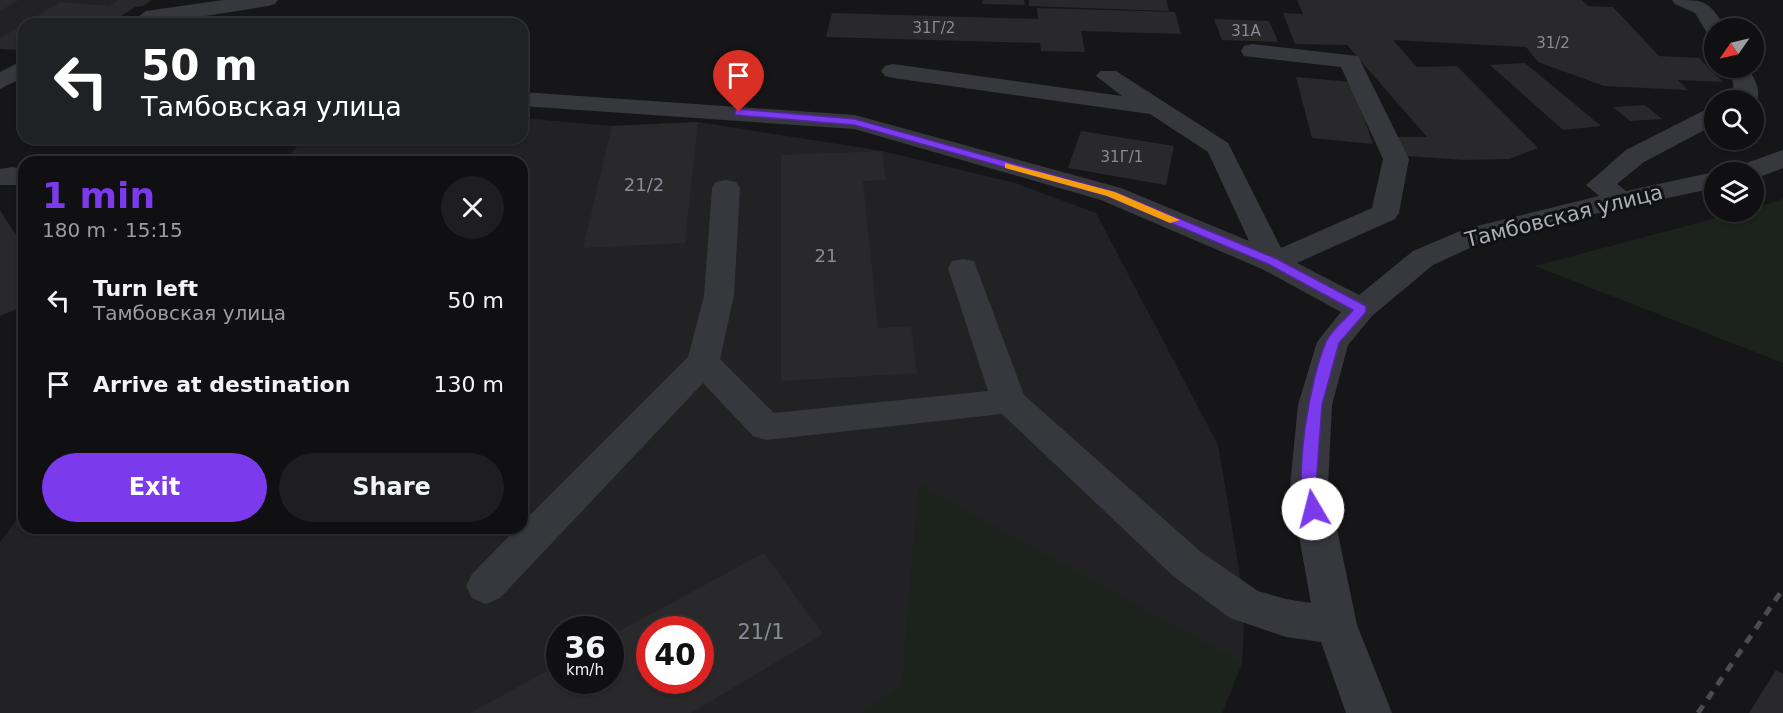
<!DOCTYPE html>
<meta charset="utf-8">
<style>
:root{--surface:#101012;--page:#1e1e20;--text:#f1f3f6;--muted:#9c9d9f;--line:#303032;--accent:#7c3aed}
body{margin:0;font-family:"DejaVu Sans",sans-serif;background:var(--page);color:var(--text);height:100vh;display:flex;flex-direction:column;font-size:22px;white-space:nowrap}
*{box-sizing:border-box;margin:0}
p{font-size:20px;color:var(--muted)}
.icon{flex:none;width:33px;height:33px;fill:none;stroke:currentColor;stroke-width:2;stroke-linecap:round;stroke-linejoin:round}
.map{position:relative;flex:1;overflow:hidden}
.side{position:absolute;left:18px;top:156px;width:510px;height:378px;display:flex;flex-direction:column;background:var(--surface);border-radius:18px;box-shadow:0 2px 4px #0004,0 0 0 2px var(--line)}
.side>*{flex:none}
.guide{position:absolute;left:18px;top:18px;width:510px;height:126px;border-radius:18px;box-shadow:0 2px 4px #0004,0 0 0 2px var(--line);background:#202124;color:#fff;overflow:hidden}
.needle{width:39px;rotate:236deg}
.buttons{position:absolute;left:1704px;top:18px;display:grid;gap:12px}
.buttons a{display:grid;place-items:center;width:60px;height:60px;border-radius:50%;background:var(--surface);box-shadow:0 2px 4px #0004,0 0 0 2px var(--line);font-size:30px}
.speed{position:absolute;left:546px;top:616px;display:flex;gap:12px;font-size:30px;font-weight:700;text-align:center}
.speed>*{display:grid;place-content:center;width:78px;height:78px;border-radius:50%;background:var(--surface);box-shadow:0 2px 4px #0004,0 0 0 2px var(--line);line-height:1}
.speed small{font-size:15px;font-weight:400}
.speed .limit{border:9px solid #d22;background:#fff;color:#111}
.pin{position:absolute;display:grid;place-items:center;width:51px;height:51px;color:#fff;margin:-62px -26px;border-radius:50% 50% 50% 0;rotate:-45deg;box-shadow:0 0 6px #0007}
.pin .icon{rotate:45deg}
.me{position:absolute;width:66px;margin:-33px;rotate:352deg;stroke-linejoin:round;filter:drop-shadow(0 0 4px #0008)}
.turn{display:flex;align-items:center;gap:21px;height:126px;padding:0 24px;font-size:27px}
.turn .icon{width:78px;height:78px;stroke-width:2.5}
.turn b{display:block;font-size:42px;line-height:51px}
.round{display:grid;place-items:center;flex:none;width:63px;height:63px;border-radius:32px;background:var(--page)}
.headline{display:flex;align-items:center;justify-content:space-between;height:102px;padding:0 24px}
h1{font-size:36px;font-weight:800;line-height:45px;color:var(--accent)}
.action{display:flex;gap:12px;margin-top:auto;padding:12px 24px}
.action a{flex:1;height:69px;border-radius:36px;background:var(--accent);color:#fff;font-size:24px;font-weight:800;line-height:69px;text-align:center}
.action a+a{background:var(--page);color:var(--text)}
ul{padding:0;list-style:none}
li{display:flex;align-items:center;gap:18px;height:84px;padding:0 24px}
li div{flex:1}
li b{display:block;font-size:22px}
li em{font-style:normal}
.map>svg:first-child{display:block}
.built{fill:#222225;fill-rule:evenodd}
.green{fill:#1c231d}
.building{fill:#29292c;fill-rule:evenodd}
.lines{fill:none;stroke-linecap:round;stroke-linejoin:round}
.minor{fill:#37383d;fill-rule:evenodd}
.rail{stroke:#4a4c52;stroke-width:5;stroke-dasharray:9 8;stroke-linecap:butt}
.route{fill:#7c3aed;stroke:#51269a;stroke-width:1.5}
.slow{fill:#f59e0b}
.labels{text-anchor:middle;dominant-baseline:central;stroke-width:6;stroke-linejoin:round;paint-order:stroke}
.far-number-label{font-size:15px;fill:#888b94}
.number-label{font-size:18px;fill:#888b94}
.street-label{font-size:21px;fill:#a8adb8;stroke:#111113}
.near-number-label{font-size:21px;fill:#888b94}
</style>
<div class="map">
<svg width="1783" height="713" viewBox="0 0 1783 713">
<rect width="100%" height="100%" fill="#161618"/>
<path class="built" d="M0,0H152L143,6L135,7L108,24H24V50L0,49Z
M522,118L612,126L698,122L882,151L1015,183L1096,213L1218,445L1245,605L1242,663L1222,713H0V542L24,510V528H522V162H285L303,138H522ZM560,630H610V681H560ZM650,630H700V681H650Z"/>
<path class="green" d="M1783,199V363L1535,266L1739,212H1754V208Z
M918,484L1242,663L1222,713H859L902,685Z"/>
<path class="building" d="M0,0H19L0,11Z
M118,0H152L143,6L135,7L108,24H24V50L0,49V38L60,2L109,6Z
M983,0H1024L1025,5L982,4Z
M1029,0H1166L1169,11L1029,6Z
M1297,0H1582L1588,6L1613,7L1659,56L1699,58L1723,82L1678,80L1688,90L1604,86L1538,62L1526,47L1393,40L1417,67L1457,66L1538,148L1509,159L1463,160L1407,156L1397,137H1427L1347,45L1295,44L1283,13L1303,14Z
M1037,8L1175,12L1181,34L1081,31L1085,52L1041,51L1040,43L826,37L832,13L1038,19Z
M1214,19L1269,21L1278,42L1222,40Z
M1525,63L1601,126L1563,130L1490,65Z
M1296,77L1352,82L1373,144L1312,138Z
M1645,105L1662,119L1630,121L1613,107Z
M698,122L685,243L583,248L612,126Z
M1081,131L1174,146L1166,185L1068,168Z
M882,151L886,180L863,181L878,328L911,326L917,373L781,381V155Z
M0,210L24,248V306L0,316Z
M764,553L823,634L691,713H470L560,664V681H610V636ZM650,630H700V681H650Z
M1776,670L1783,674V713H1749Z"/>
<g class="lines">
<path class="minor" d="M223,0H278L275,4L268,6L155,24H129L146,11Z
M1672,0C1707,0 1707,0 1726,28H1714V34L1707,33L1695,13L1675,4Z
M1252,44L1358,56L1409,159L1399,213L1395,219L1297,263L1359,295L1413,251L1465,229L1599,196L1586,185L1626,150L1705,110L1714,108V125L1644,162L1617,184L1626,191L1714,172H1716L1714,188L1567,220L1485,241L1433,265L1372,316L1348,345L1332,405L1328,486L1357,625L1392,713H1346L1321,642L1286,637L1230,618L1173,576L1002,414L766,440L753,436L703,383L500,598L486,604L472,598L466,586L472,574L517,528H522V523L688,357L704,296L712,188L716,182L726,180L736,182L740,188L734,296L720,359L774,413L988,391L948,268L952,261L963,259L974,261L1024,395L1201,552L1258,591L1286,599L1311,603L1290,486L1298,405L1317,342L1341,312L1262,269L1101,200L854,129L522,106V92L855,115L1121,188L1249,241L1208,152L1150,114L893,78L885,76L881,71L885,66L893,64L1122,96L1096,76L1100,71H1116L1228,143L1281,248L1372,208L1383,159L1341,67L1244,56L1241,51L1244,46Z
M24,60V77L0,89V72Z
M1725,68H1748C1755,79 1763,93 1755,105L1754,100H1734L1733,82Z
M1783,150V168L1754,179V172H1734L1738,166Z
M12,167L24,169V185H0V169Z"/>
<path class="rail" d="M1698,713L1783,589"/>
</g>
<path class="route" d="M739,109L855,119L1115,192L1277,259L1366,306V312L1339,343L1322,405L1316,486L1321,509L1319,514H1308C1291,482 1311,375 1326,342C1331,330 1345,320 1353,310L1268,264L1107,196L854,125L735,115V110Z"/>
<path class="slow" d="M1005,163L1115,192L1180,220L1170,223L1107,196L1005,168Z"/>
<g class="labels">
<g class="far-number-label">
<text x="934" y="28">31Г/2</text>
<text x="1246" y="31">31А</text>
<text x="1553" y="43">31/2</text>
<text x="1122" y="157">31Г/1</text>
</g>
<g class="number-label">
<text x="644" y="184">21/2</text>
<text x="826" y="255">21</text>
</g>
<g class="street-label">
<text transform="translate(1564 216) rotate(-14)">Тамбовская улица</text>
</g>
<g class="near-number-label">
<text x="761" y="632">21/1</text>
</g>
</g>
</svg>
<div class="buttons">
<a><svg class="needle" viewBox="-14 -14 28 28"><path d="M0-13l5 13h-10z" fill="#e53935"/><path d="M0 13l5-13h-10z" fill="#9c9d9f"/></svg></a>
<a><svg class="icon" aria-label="search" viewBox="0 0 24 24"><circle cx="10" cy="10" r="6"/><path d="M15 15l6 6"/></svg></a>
<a><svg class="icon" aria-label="layers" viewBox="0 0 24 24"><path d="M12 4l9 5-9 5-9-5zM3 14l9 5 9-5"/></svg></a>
</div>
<div class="speed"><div>36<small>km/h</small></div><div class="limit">40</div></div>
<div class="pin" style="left:739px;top:112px;background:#d93025"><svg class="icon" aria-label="arrive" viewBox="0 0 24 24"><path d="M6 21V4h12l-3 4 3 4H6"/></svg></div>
<svg class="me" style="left:1313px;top:509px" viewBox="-20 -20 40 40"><circle r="19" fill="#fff"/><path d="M0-13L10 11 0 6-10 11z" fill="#7c3aed"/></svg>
<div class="guide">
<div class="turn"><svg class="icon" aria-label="left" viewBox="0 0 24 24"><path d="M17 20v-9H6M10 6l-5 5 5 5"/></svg><div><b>50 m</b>Тамбовская улица</div></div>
</div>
<section class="side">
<div class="headline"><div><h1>1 min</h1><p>180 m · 15:15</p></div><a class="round"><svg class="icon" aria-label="close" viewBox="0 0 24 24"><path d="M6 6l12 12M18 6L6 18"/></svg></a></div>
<ul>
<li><svg class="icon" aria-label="left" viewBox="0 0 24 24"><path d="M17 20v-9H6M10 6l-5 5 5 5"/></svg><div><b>Turn left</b><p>Тамбовская улица</p></div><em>50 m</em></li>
<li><svg class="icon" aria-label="arrive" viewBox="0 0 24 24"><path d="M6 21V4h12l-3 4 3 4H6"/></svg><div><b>Arrive at destination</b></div><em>130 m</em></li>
</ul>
<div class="action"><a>Exit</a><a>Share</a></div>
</section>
</div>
